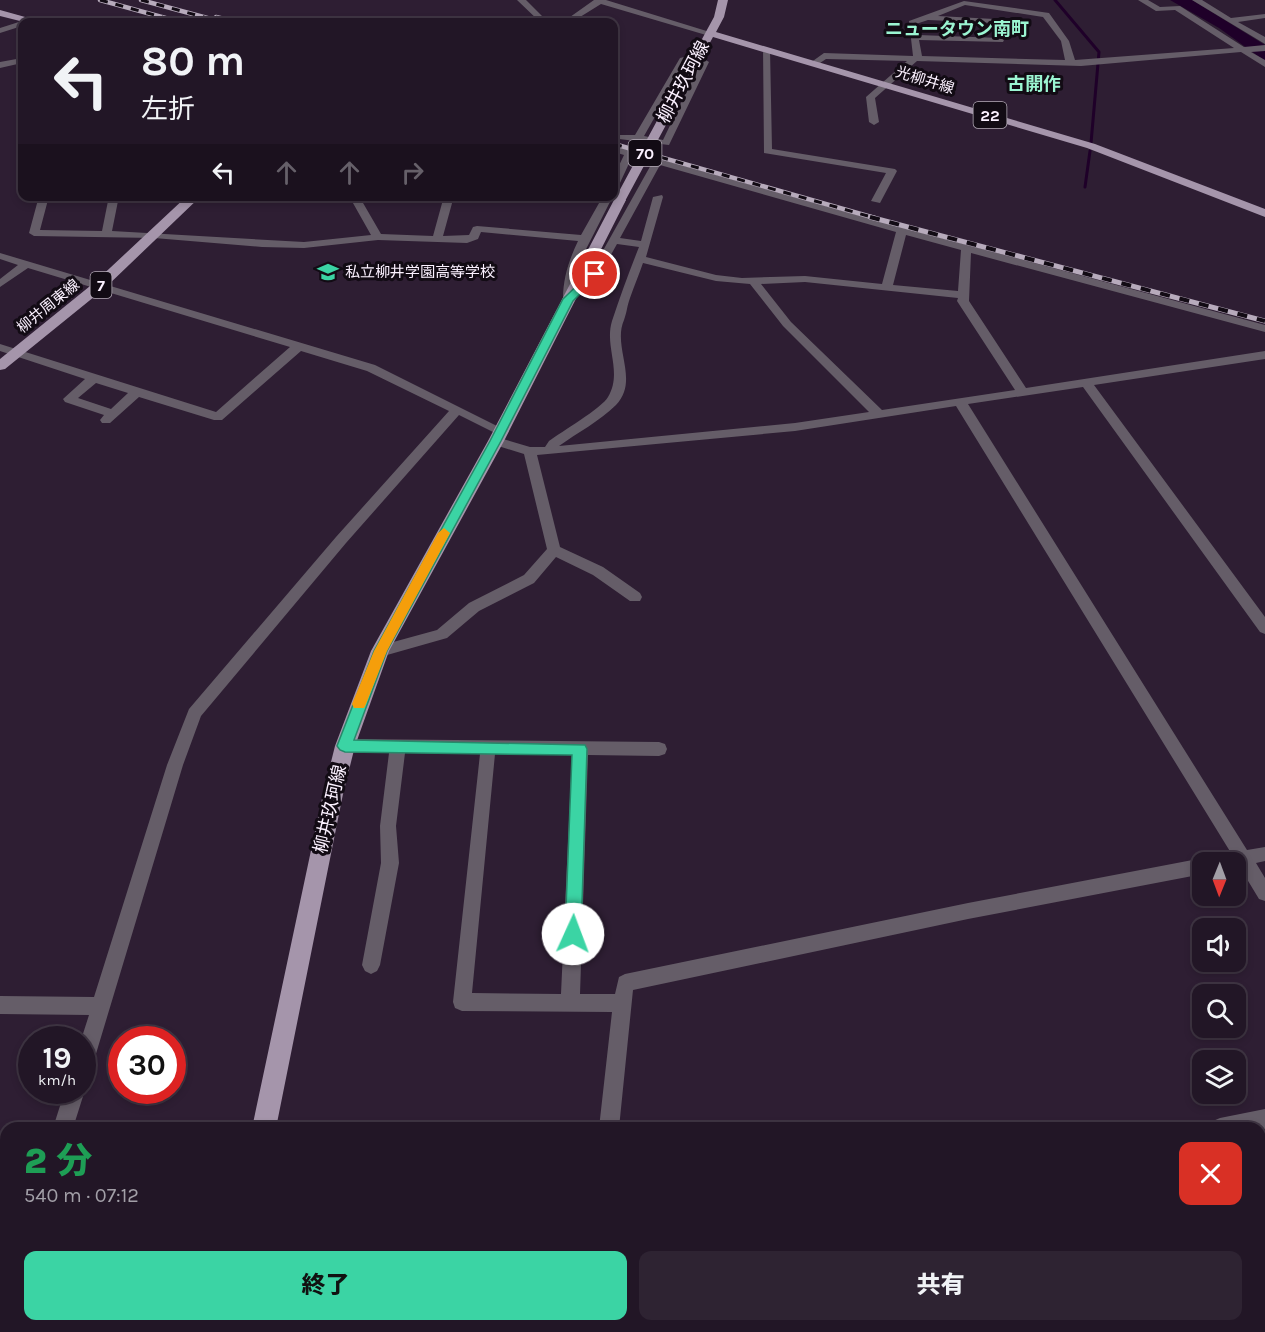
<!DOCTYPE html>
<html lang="ja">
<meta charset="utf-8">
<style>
:root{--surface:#221626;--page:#2e2332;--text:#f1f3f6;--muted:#a29fa7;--line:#3f3543;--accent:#3bd4a4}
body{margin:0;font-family:Karla,"Noto Sans JP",sans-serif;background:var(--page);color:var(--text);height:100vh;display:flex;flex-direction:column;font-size:22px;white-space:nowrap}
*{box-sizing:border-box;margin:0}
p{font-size:20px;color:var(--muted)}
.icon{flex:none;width:33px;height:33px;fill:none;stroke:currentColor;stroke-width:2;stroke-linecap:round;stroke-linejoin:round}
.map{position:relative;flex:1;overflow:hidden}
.panel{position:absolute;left:0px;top:1122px;width:1266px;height:210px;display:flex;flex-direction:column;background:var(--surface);border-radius:18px 18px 0 0;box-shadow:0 3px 9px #0003,0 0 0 2px var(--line)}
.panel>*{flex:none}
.banner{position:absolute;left:18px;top:18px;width:600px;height:183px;border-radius:12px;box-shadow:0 3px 9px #0003,0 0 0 2px var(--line);background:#221626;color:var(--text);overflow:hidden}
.needle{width:39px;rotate:181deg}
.controls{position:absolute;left:1192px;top:852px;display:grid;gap:12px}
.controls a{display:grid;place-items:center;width:54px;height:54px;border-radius:12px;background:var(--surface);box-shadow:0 3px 9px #0003,0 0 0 2px var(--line);font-size:30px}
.speed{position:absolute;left:18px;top:1026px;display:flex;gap:12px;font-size:30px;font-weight:700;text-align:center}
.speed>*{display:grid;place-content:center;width:78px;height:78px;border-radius:50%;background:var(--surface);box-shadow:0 3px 9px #0003,0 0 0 2px var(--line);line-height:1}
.speed small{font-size:15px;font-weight:400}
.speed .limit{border:9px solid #d22;background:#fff;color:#111}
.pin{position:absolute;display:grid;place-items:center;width:51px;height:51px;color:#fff;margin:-26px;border:3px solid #fff;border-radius:50%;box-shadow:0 2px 6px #0007}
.me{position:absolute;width:66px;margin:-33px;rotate:2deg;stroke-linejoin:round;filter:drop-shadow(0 0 4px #0008)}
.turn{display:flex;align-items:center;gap:21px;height:126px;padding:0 24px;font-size:27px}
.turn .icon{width:78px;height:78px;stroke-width:2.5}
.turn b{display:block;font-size:42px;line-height:51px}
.lanes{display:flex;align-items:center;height:57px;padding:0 24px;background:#0003;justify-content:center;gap:30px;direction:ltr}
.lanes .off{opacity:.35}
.round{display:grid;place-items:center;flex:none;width:63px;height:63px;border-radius:12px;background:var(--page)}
.overview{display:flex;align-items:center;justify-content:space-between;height:102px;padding:0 24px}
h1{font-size:36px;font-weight:800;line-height:45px;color:#1e9e55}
.button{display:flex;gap:12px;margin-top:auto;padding:12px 24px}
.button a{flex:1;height:69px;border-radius:12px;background:var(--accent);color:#111;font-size:24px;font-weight:800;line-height:69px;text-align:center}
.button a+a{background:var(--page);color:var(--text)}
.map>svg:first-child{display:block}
.water{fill:#1f0029}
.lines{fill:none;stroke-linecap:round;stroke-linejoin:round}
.stream{stroke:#1f0029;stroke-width:3}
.minor{fill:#655d68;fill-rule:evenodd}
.major{fill:#a595ab;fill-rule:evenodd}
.rail-far1-casing{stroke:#b7abbc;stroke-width:4.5}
.rail-casing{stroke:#b7abbc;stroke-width:5}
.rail-far1{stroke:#120b14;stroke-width:3;stroke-dasharray:8;stroke-linecap:butt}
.rail{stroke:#120b14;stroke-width:4;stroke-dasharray:10;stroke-linecap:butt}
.major-bridge{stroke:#a595ab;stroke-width:10}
.route{fill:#3bd4a4;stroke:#268a6b;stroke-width:1.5}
.slow{fill:#f59e0b}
.labels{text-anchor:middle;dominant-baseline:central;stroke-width:6;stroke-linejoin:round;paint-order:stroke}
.far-street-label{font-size:15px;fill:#fbf1ff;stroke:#120b14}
.far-poi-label{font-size:15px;fill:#fbf1ff;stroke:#120b14;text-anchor:start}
.shield{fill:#120b14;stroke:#b5acb8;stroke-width:1.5}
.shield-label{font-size:16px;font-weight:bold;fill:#fbf1ff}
.far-quarter-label{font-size:18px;font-weight:bold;fill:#9bf5d2;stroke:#120b14}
.street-label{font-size:18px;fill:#fbf1ff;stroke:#120b14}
</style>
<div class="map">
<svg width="1265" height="1332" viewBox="0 0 1265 1332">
<rect width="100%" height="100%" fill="#2e1e33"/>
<path class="water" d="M1170,0H1192L1265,45V61L1219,28Z"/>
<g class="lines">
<path class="stream" d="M1055,0L1099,52L1091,143
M1085,187L1090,151"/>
<path class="minor" d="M517,0H526L548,22H540Z
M594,0H606L713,33L706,35L601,4L572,22H563Z
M1138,0H1148L1160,7L1180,6L1244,47L1265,45V51L1251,52L1265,60V67L1241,52L1081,66L917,61L875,98L879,122L874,125L869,122L866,97L907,61L826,59L817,65L810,63L824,53L913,56L909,21L964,1L1049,13L1069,41L1075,60L1234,48L1175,10L1156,11ZM965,5L1043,17L1061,41L1065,60L922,56L919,40L1003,42L1004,40L1000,38L918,35L916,24L928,20L994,23L998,21L994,19L938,16Z
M1192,0H1202L1231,18L1265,14V18L1238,22L1265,37V44Z
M22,21L26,22H22V26L0,33V28Z
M763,47L770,49L772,149L895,169L897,171L880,203L871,201L886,173L764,153Z
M696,54L709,62L669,145L619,139V135H635L680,58ZM695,60L700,63L663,140L644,136L686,62Z
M22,58V63L0,68V62Z
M614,146L882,222L1265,325V332L971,253L969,301L1026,388L1265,351V359L1094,385L1265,617V634L1260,632L1083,387L968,404L1247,850L1265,847V861L1256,863L1265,878V901L1259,899L1239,866L1236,867V862H1212L1214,857L1231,853L956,406L795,431L537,455L560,547L603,567L640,593L642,597L640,601H630L593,575L556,557L534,583L479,611L447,638L380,657L375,655L373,651L375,647L437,630L469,603L524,575L547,549L524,454L492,444L490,441L496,437L530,447H545L549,441C561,432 602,408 608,397C623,372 604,347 612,321C620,297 629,272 639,247L617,244L599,276L573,301L569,302L563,299C563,278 569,260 578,241L481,232L478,239L467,243L378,240L304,248L262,247L154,238L34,236L29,233L39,196H49L40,230L102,231L109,196H119L112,231L304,242L371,235L349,196H359L381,234L433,236L444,196H454L443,236L469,235L473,227L477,226L581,235L603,196H613L581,259L574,288L591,272L652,163L632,157L619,185L614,188V176L624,155L614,152ZM660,165L896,232L882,284L805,276L742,278L716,275L646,257L663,197L662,195L653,197L641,241L620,238ZM906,235L961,250L958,291L893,285ZM643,263L716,281L750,284L783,326L869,412L795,423L559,446C577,433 600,421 616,405C640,380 612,347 624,320C627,312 627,306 630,298C634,286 639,275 643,263ZM805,282L958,298L957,301L1015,390L882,410L791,322L761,284Z
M0,253L375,365L507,431L501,435L497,434L459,415L346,543L201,716L183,765L92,1067L89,1074L82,1076L81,1040L89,1015L0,1014V996L94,997L167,765L189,709L336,537L449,411L367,371L301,351L222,420H214L139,397L110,423H102L100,420L104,415L65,402L63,399L85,379L0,351V344L216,412L290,347L28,268L0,287V279L18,265L0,259ZM96,383L128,393L111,409L78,398Z
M345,739L659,742L665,744L667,749L665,754L659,756L588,755L580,994H615L619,977L625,974L968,903L1203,858L1210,862H1203V874L968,919L633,990L619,1128H599L612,1012L462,1011L455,1008L453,1002L480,754L405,753L396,826L399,863L380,965L377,971L371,974L365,971L362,965L381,863L380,826L389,753H345L339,751L337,746L339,741ZM495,754L572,755L561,994L472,993Z
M82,1085L85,1090L73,1128H53L65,1090H82Z
M1265,1109V1129L1210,1128L1213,1121L1220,1118Z
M1265,1280V1303L1260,1305V1282Z
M6,1297V1326H11L9,1332H0V1300Z
M219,1326H269L267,1332H217Z
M562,1326H584L583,1332H561Z
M1187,1326H1218L1216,1332H1185Z"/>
<path class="major" d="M718,0H728L724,17L716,32L1095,144L1265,209V217L1087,148L713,37L675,107L674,109H666L665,107L714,17Z
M0,10L36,20L38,22H24L0,16Z
M187,196H201L105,288L5,369L0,370V359L95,282Z
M620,196L626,200L504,441L389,651L355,746L343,794L276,1128H252L323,794L335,746L371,651L488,441L614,200Z
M211,1326H237L236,1332H210Z"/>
<defs>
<path id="rail-far1" d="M100,0L180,22
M141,0L222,22
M216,17L237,22
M614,144L875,218"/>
<path id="rail" d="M870,217L1265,321"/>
</defs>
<use href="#rail-far1" class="rail-far1-casing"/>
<use href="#rail" class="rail-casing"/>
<use href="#rail-far1" class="rail-far1"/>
<use href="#rail" class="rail"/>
<path class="major-bridge" d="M620,200L670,107"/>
</g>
<path class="route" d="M591,272L600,274L573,301L501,441L387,651L354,740L585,745L587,749L581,934L579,939L573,941L567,939L565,934L572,755L345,752L340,750L337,746L374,651L490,441L563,299Z"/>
<path class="slow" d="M444,528L450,533L387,651L366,704L364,708H354L352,704L374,651L438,533Z"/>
<defs>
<symbol id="school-bare" viewBox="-9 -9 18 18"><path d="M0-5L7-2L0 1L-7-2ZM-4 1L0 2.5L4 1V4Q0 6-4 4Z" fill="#3bd4a4" stroke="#120b14" stroke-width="2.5" paint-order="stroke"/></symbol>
</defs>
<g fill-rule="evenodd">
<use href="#school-bare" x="313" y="257" width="30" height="30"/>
</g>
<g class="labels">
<g class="far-street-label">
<text transform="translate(925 80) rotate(17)">光柳井線</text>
<text transform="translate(48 306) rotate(-39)">柳井周東線</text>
</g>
<g class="far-poi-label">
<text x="345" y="272">私立柳井学園高等学校</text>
</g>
<g class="shield">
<rect x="973.5" y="102" width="33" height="26" rx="4.5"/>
<rect x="628.5" y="140" width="33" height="26" rx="4.5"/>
<rect x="90.5" y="272" width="21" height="26" rx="4.5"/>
</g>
<g class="shield-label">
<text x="990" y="115">22</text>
<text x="645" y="153">70</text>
<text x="101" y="285">7</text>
</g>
<g class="far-quarter-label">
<text x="957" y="29">ニュータウン南町</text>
<text x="1034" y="84">古開作</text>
</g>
<g class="street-label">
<text transform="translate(683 82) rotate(-62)">柳井玖珂線</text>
<text transform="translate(330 809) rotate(-77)">柳井玖珂線</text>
</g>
</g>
</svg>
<div class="controls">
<a><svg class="needle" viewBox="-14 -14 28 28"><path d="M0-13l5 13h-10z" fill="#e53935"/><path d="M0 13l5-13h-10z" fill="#a29fa7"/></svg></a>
<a><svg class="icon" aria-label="sound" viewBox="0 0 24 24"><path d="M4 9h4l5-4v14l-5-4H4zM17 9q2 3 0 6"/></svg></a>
<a><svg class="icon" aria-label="search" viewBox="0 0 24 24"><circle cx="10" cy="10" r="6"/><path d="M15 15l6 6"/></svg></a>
<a><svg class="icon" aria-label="layers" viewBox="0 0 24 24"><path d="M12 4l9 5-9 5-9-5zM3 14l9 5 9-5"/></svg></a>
</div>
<div class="speed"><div>19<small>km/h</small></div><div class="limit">30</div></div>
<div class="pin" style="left:595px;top:274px;background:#d93025"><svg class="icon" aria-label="arrive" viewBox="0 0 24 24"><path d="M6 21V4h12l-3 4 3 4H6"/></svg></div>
<svg class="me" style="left:573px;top:934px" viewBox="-20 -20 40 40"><circle r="19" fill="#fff"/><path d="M0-13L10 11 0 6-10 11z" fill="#3bd4a4"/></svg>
<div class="banner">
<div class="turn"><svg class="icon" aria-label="left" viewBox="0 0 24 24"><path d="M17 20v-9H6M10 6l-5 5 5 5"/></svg><div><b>80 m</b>左折</div></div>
<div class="lanes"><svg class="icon" aria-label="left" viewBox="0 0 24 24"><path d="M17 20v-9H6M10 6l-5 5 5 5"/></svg><svg class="icon off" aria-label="ahead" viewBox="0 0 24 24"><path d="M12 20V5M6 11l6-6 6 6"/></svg><svg class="icon off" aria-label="ahead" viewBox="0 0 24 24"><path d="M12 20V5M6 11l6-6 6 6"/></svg><svg class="icon off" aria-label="right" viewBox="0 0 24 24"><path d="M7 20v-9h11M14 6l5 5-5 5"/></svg></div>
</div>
<section class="panel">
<div class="overview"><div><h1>2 分</h1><p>540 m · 07:12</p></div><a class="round" style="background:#d93025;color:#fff"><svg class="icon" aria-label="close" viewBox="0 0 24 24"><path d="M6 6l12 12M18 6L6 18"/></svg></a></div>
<div class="button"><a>終了</a><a>共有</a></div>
</section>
</div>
